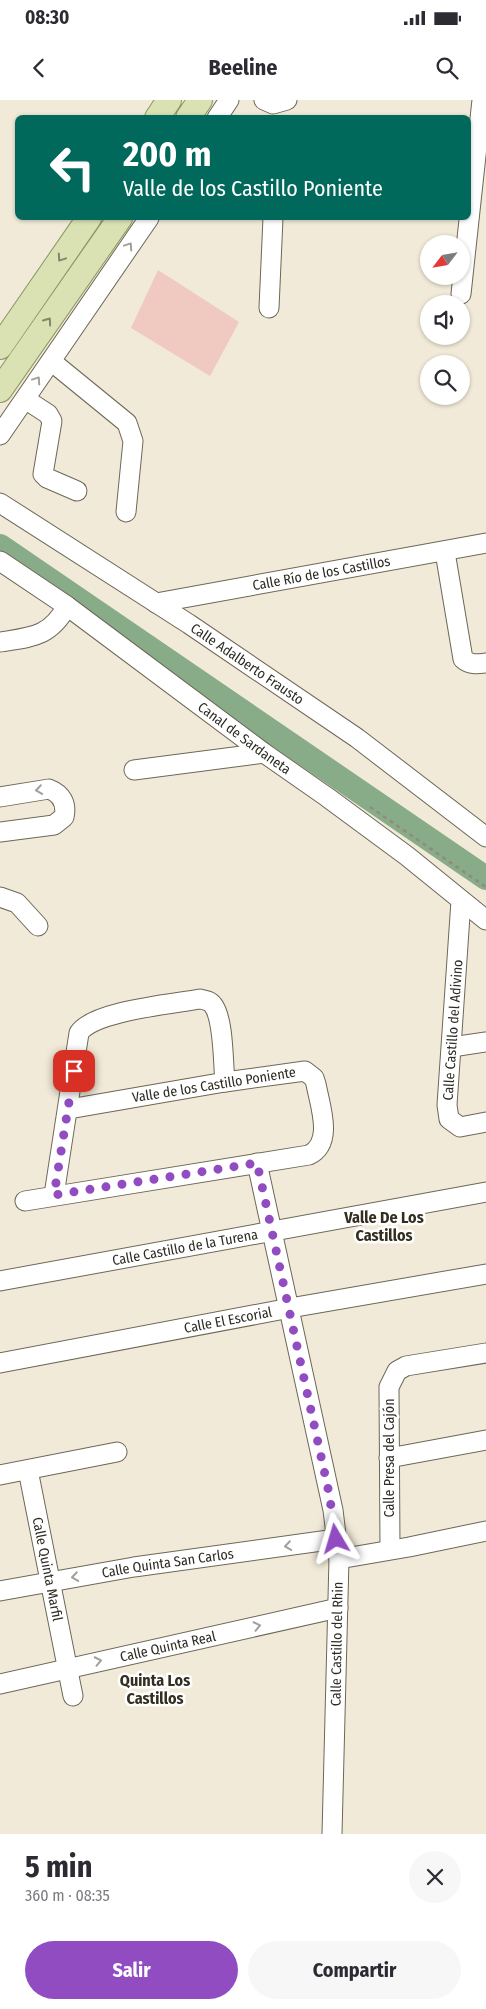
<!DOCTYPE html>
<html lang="es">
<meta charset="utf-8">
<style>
:root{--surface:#fff;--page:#f7f7f7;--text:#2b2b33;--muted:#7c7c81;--accent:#904cc0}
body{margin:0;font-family:"Fira Sans Condensed",sans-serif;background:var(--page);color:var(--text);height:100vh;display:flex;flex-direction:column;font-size:19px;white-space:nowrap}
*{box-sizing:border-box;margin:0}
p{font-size:16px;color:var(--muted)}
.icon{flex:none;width:28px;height:28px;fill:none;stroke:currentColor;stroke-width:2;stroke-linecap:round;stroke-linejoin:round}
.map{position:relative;height:1734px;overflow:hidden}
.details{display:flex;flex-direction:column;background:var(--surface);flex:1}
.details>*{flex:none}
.hud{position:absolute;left:15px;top:15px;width:456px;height:105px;border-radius:8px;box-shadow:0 1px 4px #0004;background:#00695c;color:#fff;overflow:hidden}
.needle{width:32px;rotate:239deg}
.controls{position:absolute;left:420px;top:135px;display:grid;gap:10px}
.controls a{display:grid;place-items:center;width:50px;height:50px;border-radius:50%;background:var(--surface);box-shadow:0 1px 4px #0004;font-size:25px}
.pin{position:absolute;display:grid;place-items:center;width:42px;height:42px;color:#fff;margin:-21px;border-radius:10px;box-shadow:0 2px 8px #0006}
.me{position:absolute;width:55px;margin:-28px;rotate:353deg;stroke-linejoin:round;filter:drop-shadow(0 0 4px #0008)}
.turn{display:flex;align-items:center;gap:18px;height:105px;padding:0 25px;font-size:22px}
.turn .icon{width:65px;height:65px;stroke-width:2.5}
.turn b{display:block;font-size:35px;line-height:42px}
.round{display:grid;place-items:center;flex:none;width:52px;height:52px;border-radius:26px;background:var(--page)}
.summary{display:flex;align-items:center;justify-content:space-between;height:85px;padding:0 25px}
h1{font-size:30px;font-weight:700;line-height:38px}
.button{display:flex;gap:10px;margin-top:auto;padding:10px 25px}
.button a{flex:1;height:58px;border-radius:30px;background:var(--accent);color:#fff;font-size:20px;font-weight:700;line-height:58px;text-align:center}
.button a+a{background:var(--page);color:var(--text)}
.status{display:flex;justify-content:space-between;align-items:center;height:35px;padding:0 25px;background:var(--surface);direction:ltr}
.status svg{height:14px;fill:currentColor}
header{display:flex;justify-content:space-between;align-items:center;height:65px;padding:0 25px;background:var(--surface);font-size:22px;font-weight:700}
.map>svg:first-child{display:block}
.green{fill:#f0c9c1}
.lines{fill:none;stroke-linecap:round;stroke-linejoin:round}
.river{stroke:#88ac88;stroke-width:24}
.minor-casing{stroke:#6d6757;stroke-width:21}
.major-casing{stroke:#8d9561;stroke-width:26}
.path{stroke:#8f8b7e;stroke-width:2.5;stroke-dasharray:4 4;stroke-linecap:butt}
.minor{stroke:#fff;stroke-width:19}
.major{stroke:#dae2b4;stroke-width:24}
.oneway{stroke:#a0a09c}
.oneway2{stroke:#84866c}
.route{stroke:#904cc0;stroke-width:9;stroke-dasharray:0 16.2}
.labels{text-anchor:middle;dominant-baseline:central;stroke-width:5;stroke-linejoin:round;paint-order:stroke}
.street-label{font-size:14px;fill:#2d2b24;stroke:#fff}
.quarter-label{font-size:16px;font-weight:bold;fill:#342e20;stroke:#fff}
</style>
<div class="status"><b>08:30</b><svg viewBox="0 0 49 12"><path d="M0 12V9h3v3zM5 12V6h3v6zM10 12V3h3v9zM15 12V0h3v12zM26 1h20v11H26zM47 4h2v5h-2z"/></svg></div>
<header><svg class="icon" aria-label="back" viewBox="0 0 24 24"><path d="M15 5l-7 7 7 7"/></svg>Beeline<svg class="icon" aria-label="search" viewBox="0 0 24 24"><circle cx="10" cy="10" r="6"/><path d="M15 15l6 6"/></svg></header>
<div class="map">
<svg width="486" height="1734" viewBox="0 0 486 1734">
<rect width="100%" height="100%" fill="#f1ead8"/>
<path class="green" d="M158,170L239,222L210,276L131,228Z"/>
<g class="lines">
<path class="river" d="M0,446L486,778"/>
<defs>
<g id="minor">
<path d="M264,0L273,4L287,0"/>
<path d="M217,18L229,0"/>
<path d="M461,194L482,0"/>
<path d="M269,208L273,118"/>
<path d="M51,261L127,323L133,341L126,412"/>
<path d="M25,299L48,314L52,321L43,374L47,378L77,391"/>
<path d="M0,335L149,118"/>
<path id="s1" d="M0,403L189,524L357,638L486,737"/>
<path d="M445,452L463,559C470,565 477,564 486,563"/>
<path id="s2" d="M0,461L67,506L264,653L327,697L407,756L486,820"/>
<path id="s3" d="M156,503L486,443"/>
<path d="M0,542C32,537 50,537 67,506"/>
<path d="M134,670L264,653"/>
<path d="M0,697L49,689C62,694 67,704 64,717L54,725L0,732"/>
<path d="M0,797L17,803L38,826"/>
<path d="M461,801L447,1005L449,1019L460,1027L486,1022"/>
<path d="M452,947L486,942"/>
<path d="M257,1063L333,1410L339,1459L332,1734"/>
<path d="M54,1095L79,933C93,911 173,904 200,899C205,900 210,901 213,905C224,919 223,964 225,982"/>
<path d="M25,1101L309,1055C334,1043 320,1006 316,984L314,978L305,971L225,982L69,1009"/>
<path id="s4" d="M0,1181L486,1092"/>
<path id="s5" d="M0,1263L290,1208L486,1174"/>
<path d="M389,1358L486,1340"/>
<path id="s6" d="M28,1370L73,1596"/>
<path d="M0,1375L117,1352"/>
<path d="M390,1449L389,1287L397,1271L406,1266L486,1253"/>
<path d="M339,1459L409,1447L486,1431"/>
<path id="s7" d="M0,1491L134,1467L336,1439"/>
<path id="s8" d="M0,1584L338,1508"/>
</g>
<path id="major" d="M157,18L169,0
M188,18L200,0
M0,247L89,118
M0,290L120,118"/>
</defs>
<use href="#minor" class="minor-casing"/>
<use href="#major" class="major-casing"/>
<path class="path" d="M370,707L486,787"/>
<use href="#minor" class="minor"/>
<use href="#major" class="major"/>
</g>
<defs><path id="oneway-chevron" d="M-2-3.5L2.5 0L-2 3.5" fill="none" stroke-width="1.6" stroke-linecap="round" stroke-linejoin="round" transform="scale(1.25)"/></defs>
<g class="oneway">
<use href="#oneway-chevron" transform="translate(129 146) rotate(-56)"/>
<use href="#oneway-chevron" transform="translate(37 280) rotate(-56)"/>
<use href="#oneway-chevron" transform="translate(39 690) rotate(172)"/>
<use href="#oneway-chevron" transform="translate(288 1446) rotate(172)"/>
<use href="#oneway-chevron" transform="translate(75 1477) rotate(171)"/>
<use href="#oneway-chevron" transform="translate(257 1526) rotate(-12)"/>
<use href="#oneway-chevron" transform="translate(98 1561) rotate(-12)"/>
</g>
<g class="oneway2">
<use href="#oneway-chevron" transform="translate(61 158) rotate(124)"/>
<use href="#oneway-chevron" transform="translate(48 221) rotate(-55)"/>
</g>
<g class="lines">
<path class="route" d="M74,971L54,1095L257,1063L329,1393L336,1439"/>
</g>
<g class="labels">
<g class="street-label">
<text stroke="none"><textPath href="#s3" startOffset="168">Calle Río de los Castillos</textPath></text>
<text stroke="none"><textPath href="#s1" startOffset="295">Calle Adalberto Frausto</textPath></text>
<text stroke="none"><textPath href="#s2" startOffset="302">Canal de Sardaneta</textPath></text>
<text transform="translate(453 930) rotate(-86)">Calle Castillo del Adivino</text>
<text transform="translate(214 985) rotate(-9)">Valle de los Castillo Poniente</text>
<text stroke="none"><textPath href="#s4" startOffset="188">Calle Castillo de la Turena</textPath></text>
<text stroke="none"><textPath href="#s5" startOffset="232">Calle El Escorial</textPath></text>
<text transform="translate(389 1358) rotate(-90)">Calle Presa del Cajón</text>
<text stroke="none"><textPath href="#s7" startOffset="170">Calle Quinta San Carlos</textPath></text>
<text stroke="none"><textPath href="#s6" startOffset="101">Calle Quinta Marfil</textPath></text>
<text transform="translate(337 1544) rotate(-89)">Calle Castillo del Rhin</text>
<text stroke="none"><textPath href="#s8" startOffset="172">Calle Quinta Real</textPath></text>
</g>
<g class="quarter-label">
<text x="384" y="1117">Valle De Los<tspan x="384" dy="18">Castillos</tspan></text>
<text x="155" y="1580">Quinta Los<tspan x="155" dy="18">Castillos</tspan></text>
</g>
</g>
</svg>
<div class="controls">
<a><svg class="needle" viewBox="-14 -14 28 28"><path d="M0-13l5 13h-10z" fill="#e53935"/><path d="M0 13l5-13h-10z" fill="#7c7c81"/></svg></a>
<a><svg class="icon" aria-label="sound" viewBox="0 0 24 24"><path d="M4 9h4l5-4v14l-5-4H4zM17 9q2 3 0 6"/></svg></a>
<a><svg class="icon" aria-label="search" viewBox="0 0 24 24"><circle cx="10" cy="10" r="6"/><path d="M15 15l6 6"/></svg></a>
</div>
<div class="pin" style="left:74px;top:971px;background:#d93025"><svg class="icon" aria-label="arrive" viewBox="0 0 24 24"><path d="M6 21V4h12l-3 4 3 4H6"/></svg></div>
<svg class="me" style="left:336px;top:1439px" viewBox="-20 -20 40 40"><path d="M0-17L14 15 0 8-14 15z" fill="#904cc0" stroke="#fff" stroke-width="4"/></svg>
<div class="hud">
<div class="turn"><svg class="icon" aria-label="left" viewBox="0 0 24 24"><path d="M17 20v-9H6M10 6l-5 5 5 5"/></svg><div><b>200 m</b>Valle de los Castillo Poniente</div></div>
</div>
</div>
<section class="details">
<div class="summary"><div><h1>5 min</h1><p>360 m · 08:35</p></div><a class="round"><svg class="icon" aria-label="close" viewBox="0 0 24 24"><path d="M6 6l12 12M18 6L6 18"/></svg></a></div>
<div class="button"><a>Salir</a><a>Compartir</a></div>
</section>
